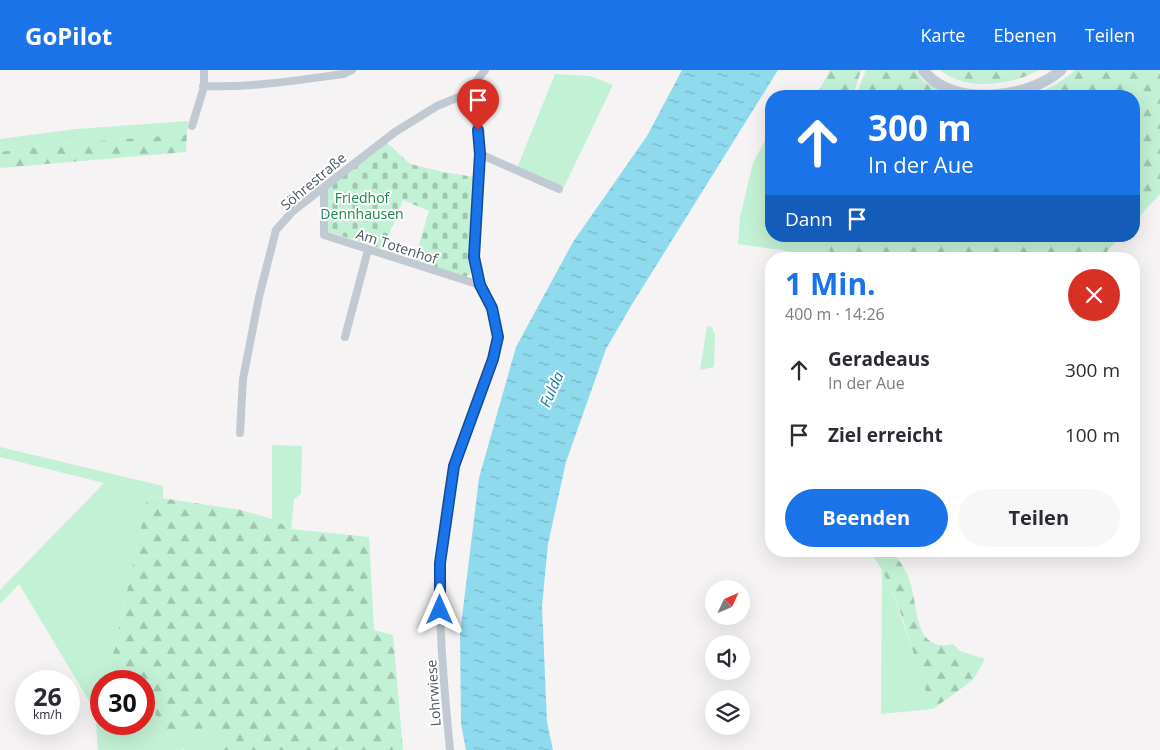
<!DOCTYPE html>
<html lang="de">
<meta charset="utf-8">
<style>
:root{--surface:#fff;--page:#f7f7f7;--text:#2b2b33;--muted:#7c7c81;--accent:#1a73e8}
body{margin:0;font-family:"Open Sans",sans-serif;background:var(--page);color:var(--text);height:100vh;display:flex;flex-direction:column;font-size:19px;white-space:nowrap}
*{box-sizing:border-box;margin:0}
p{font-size:16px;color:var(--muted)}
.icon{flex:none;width:28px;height:28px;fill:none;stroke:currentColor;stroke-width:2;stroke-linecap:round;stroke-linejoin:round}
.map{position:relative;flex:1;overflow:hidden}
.details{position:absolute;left:765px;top:182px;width:375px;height:305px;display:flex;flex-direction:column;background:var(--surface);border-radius:20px;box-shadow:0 5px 20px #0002}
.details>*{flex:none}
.banner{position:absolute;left:765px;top:20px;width:375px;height:152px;border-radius:20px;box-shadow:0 5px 20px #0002;background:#1a73e8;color:#fff;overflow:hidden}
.needle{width:32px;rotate:46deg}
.buttons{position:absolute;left:705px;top:510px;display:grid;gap:10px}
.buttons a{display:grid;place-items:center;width:45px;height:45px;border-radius:50%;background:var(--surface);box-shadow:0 5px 20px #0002;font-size:25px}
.speed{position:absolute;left:15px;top:600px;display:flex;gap:10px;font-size:25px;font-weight:700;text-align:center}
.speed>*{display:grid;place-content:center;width:65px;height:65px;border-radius:50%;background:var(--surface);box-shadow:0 5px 20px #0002;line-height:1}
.speed small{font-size:12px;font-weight:400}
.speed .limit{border:8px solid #d22;background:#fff;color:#111}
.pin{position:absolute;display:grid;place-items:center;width:42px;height:42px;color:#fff;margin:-51px -21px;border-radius:50% 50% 50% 0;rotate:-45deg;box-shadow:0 0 5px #0007}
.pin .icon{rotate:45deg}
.me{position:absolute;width:55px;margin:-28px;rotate:0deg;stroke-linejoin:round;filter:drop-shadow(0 0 4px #0008)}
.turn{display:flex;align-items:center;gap:18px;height:105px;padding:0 20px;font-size:22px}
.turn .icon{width:65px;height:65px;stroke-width:2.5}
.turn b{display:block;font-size:35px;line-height:42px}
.then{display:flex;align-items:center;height:48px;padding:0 20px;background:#0003;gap:10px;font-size:19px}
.round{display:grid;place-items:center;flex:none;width:52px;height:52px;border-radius:26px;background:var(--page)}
.overview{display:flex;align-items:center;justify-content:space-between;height:85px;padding:0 20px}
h1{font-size:30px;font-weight:700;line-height:38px;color:var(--accent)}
.button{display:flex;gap:10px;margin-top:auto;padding:10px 20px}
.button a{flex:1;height:58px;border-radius:30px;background:var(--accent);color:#fff;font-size:20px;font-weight:700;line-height:58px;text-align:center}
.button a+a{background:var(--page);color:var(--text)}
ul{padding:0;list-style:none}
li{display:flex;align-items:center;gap:15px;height:65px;padding:0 20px}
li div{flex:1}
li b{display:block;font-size:19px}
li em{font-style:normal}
header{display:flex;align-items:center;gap:30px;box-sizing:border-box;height:70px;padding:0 25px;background:var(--accent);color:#fff}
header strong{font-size:24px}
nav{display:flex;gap:28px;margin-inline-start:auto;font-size:18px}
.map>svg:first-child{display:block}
.green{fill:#c3f1d5}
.forest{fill:url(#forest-firs)}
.cemetery{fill:url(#cemetery-stones)}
.water{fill:url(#water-ripples)}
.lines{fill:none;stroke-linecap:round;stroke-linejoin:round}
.street{stroke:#c1cad2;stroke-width:8}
.secondary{stroke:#c1cbd6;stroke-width:11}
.route-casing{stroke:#114b97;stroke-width:12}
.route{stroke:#1a73e8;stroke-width:9}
.labels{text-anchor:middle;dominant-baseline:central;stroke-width:4;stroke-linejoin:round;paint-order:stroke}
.street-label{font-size:14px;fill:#4a5661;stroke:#fff}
.park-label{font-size:14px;fill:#17864f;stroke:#fff}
.water-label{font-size:15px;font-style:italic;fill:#0c7c9b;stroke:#fff}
</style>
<header>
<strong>GoPilot</strong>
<nav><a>Karte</a><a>Ebenen</a><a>Teilen</a></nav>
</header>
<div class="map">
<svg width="1160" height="680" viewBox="0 0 1160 680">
<defs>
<pattern id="forest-firs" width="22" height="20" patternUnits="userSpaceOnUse" patternTransform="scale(1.25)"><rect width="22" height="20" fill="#c3f1d5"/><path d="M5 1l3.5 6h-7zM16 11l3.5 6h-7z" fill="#a0c6b0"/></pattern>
<pattern id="cemetery-stones" width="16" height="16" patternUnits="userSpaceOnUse" patternTransform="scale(1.25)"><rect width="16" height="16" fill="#c3f1d5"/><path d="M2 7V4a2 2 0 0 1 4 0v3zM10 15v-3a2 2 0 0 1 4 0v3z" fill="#a0c6b0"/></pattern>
<pattern id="water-ripples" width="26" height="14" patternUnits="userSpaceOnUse" patternTransform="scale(1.25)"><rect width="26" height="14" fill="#90daee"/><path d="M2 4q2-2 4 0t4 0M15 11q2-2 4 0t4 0" fill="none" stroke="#78b4c4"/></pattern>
</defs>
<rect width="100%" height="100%" fill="#f5f3f3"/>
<path class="green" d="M555,4L590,6L613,15L563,119L517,98Z
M188,51L187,64L61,74L0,82V69L76,59Z
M771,59V166H830L829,184L814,185L738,174L740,147L753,93Z
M711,256L715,264L714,297L700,300L707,257Z
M272,375L302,376L301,424L294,429L291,459L272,449Z
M0,377L163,416V428L148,426L107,611H101V654H144V626L150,625L164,672L212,655L219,680H184L183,678L181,680H98L95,641L19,514L0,534V520L104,413L0,387Z
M882,498L892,521L933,639L881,644Z
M960,581L985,589L973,610Z"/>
<path class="forest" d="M830,0H861L853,26H813L817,24Z
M866,0H916L923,11L951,26H856Z
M940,0H1039C1012,15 966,22 940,0Z
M1075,0H1160V124L1134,152V26H1027C1046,21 1061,13 1075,0Z
M187,64L186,82L0,98V82L61,74Z
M830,166H1121L1100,189H829Z
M148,426L241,440L272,449L291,459L369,467L374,560L393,565L403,680H219L212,655L164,672L150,626H144V611H107Z
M870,481H891C901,491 907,502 911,515C918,540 915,583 953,574L960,581L973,610L933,639C911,587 903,527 870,481Z"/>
<path class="cemetery" d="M386,72L410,94L443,102L474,107L472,202L466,207L414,191L429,141L403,130L383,179L326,161L325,119Z"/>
<path class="water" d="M682,0H778L631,236L606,279L566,392L548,474L542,536L547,652L553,680H466L461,654L460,564L479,408L516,277L573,172L647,66Z"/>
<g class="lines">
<path class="street" d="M203,16C250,18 297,10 344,4L352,0
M466,24L478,60L480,84L559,119
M192,56L204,17V0
M324,118V165L480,215
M345,267L368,180
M240,363L243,309L259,227L276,160L293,141L395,62L437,36L466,24L485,0
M450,680C441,588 431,484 454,394C465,354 492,308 497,269C501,240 476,215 474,186C472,153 478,118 480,84"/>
<path class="secondary" d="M923,0C951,38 1029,29 1061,0"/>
</g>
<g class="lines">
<defs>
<path id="route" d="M440,540V493L454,396L493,289L498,267L492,238L480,215L474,187L480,84L478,60"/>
</defs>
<use href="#route" class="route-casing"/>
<use href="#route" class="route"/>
</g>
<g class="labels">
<g class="street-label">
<text transform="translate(313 111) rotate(-40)">Söhrestraße</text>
<text transform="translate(397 176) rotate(18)">Am Totenhof</text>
<text transform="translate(433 623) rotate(-94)">Lohrwiese</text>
</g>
<g class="park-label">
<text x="362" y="127">Friedhof<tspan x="362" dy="16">Dennhausen</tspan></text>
</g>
<g class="water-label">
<text transform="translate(551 319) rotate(-66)">Fulda</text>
</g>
</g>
</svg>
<div class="buttons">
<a><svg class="needle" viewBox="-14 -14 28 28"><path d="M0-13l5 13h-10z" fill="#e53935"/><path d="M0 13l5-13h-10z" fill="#7c7c81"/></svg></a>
<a><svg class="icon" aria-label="sound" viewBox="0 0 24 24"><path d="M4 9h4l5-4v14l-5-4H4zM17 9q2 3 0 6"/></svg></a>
<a><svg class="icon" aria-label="layers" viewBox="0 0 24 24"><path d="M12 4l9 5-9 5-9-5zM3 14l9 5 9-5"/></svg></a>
</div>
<div class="speed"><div>26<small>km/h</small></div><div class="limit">30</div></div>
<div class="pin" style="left:478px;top:60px;background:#d93025"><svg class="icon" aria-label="arrive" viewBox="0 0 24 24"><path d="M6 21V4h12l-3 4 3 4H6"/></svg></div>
<svg class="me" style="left:440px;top:540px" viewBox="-20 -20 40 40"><path d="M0-17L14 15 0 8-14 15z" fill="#1a73e8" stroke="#fff" stroke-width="4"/></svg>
<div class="banner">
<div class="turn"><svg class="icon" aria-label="ahead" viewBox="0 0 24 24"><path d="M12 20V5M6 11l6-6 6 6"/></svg><div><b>300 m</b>In der Aue</div></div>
<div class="then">Dann<svg class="icon" aria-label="arrive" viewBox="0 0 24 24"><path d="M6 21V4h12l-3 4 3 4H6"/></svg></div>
</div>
<section class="details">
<div class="overview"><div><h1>1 Min.</h1><p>400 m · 14:26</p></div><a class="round" style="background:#d93025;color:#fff"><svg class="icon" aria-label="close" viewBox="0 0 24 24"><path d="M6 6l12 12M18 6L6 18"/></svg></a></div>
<ul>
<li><svg class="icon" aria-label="ahead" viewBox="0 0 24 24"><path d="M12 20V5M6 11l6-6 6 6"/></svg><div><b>Geradeaus</b><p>In der Aue</p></div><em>300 m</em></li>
<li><svg class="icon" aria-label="arrive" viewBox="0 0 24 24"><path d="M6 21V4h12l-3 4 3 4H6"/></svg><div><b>Ziel erreicht</b></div><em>100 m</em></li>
</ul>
<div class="button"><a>Beenden</a><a>Teilen</a></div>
</section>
</div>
